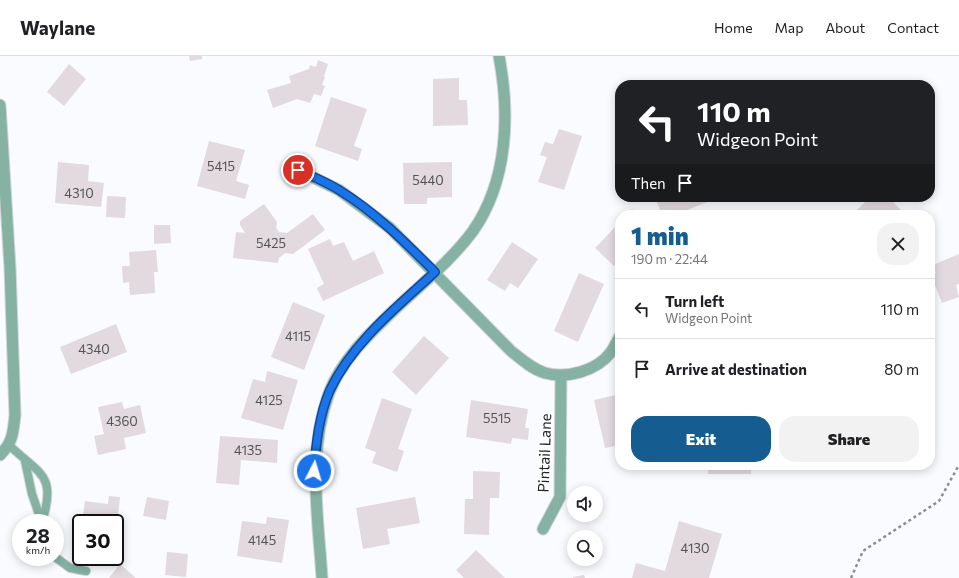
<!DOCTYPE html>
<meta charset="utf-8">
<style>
:root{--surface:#fff;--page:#f2f2f2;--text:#202124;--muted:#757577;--line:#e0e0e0;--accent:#155c90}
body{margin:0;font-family:Commissioner,sans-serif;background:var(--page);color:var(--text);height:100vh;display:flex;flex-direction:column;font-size:15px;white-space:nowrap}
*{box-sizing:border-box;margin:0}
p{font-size:13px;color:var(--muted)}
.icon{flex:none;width:22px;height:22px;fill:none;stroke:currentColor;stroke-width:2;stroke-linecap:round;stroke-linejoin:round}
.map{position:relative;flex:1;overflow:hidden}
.drawer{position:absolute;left:615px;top:154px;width:320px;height:260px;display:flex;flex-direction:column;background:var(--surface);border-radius:16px;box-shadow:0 2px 10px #0003}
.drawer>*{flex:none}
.guide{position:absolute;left:615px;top:24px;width:320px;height:122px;border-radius:16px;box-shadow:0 2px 10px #0003;background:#202124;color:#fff;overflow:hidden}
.controls{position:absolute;left:567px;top:430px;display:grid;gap:8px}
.controls a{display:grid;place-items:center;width:36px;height:36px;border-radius:50%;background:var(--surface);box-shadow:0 2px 10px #0003;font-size:20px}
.speed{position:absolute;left:12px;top:458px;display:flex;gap:8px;font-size:20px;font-weight:700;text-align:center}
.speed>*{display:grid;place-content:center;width:52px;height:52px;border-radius:50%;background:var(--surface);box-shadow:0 2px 10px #0003;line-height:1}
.speed small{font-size:10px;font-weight:400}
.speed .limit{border:2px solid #111;border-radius:6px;background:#fff;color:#111}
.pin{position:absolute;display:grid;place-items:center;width:34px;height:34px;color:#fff;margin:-17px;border:2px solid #fff;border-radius:50%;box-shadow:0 1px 4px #0007}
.me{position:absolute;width:44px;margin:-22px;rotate:5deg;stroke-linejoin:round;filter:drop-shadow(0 0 3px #0008)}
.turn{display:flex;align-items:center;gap:14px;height:84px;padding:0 16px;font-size:18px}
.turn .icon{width:52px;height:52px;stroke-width:2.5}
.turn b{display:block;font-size:28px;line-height:34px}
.then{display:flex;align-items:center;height:38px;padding:0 16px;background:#0003;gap:8px;font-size:15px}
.round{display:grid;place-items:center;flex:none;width:42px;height:42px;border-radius:16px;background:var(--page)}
.head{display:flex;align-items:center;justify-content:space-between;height:68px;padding:0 16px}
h1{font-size:24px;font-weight:800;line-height:30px;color:var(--accent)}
.primary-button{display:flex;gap:8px;margin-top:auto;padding:8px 16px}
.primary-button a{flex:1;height:46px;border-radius:16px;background:var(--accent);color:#fff;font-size:16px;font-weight:800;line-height:46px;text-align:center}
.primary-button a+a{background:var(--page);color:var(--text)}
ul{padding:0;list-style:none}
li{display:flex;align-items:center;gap:12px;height:60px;padding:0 16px;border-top:1px solid var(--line)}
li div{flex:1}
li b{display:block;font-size:15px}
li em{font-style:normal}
header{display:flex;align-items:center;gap:24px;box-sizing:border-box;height:56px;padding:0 20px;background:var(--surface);border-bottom:1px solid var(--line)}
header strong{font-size:19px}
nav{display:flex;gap:22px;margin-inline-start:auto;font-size:14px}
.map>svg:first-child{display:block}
.building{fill:#e2dadf}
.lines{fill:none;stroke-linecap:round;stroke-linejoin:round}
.service-casing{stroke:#d2d4d7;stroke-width:10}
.minor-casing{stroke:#d2d4d7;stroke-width:13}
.path{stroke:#8b8d90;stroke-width:2.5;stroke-dasharray:3 3;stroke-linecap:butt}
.service{stroke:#85b2a3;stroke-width:8}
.minor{stroke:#85b2a3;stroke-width:11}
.route-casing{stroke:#114b97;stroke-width:10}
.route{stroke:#1a73e8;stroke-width:7}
.labels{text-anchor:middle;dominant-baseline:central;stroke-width:4;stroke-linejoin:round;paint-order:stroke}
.number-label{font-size:13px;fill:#525255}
.street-label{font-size:15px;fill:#222427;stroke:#fff}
</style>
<header>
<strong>Waylane</strong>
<nav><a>Home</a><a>Map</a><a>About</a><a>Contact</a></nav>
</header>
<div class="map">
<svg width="959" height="522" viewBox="0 0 959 522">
<rect width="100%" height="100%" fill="#f9fbfe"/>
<path class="building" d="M189,0H202V3L190,5Z
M318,4L328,8L324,21H325L322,29L325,30L321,40L314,38L310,47L297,43L273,52L267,34L291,27L289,20L309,13L310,9L316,11Z
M69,8L86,23L64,50L47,36Z
M459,22V44H467L468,69L433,70V23Z
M331,41L367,53L354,90L362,93L358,105L315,90Z
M559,73L582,80L564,134L538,126L547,101L540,99L545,86L553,88Z
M209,85L245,94L236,125L249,129L245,143L197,130Z
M58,106L89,109L88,125L104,127L101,151L55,147Z
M452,106V141L427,142V148H404L403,107Z
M107,140L126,141L125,162L106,161Z
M655,141H711L712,144L675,159H662Z
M862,141H888L906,159H852L866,145Z
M264,148L277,166L276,172L279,176L287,177L313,158L325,174L293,198L285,197L279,202L278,207L233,202L236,176L245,177L240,169V165Z
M632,153L639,159H626Z
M620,166V204L614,210L595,192Z
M154,169H170L171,187L154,188Z
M330,183L333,190L344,186L353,205L374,195L384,217L323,245L317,232L324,228L308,193Z
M512,186L538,203L518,232L510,227L505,235L487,224Z
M156,194L158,216H154L155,237L130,239L129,226L123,227L122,210H130L129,196Z
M959,198V228L956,229L959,241L942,247L931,219L936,217L933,209Z
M579,217L604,228L578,286L554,275Z
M293,246L325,259L304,314L271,301Z
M116,268L127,296L71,318L60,291Z
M424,280L449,302L416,339L392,316Z
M267,315L298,324L283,374L241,362L253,323L265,326Z
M620,338V389L605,392L594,344Z
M382,342L412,353L398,393L404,395L397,416L372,407L376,396L365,392Z
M471,344L528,353L525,372H529L528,384L512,382L511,388L466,381Z
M122,346L124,353L140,349L146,377L124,382L126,393L98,399L94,380L104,378L98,351Z
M220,380L278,384L277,407L241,404L239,429L216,427Z
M704,409H751V418H708V414H704Z
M473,415L500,416L499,442H490L489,479L464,478L465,443H473Z
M109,440L120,441L117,470L115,467L82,466L85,445L108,448Z
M147,441L169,445L166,464L143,460Z
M415,441L420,467L387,473L390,488L363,493L356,452Z
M267,461L289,464L282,507L237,500L242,465L266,468Z
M679,465L722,478L709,522H632L636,507L665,515Z
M476,494L505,522H464L456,514Z
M167,496L188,498L186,521L165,519Z
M120,508L136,522H109Z
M584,519L585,522H573V521Z"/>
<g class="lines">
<defs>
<path id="service" d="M9,389C40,419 57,418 42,466
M25,405L32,438L42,467
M55,501L70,512L86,515"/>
<path id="minor" d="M0,49L10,212L15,359C13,377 13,386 0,399
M298,114L339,134L390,172L511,295C521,303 532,313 545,317C567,323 597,315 611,296C614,292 617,285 620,280
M543,473L560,441L561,319
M322,522C318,459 307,398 329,337C341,305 368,279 392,256C419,230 450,206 473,175C508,125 510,58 499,0"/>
</defs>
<use href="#service" class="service-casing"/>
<use href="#minor" class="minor-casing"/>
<path class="path" d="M851,522L863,495L939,445L959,409"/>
<use href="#service" class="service"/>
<use href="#minor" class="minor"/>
</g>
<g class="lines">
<defs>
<path id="route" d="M298,114C312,120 326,126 339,134C375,156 405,186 435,216C397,251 353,286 330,334C319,359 316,388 314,415"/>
</defs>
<use href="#route" class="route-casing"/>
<use href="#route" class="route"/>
</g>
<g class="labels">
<g class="number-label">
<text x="221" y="110">5415</text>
<text x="428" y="124">5440</text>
<text x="79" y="137">4310</text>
<text x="271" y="187">5425</text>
<text x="298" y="280">4115</text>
<text x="94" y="293">4340</text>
<text x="269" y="344">4125</text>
<text x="497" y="362">5515</text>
<text x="122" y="365">4360</text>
<text x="248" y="394">4135</text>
<text x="262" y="484">4145</text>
<text x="695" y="492">4130</text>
</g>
<g class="street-label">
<text transform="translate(544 397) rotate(-88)">Pintail Lane</text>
</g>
</g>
</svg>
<div class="controls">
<a><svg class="icon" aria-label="sound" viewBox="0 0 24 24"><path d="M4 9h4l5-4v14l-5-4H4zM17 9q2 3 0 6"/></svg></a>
<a><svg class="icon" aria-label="search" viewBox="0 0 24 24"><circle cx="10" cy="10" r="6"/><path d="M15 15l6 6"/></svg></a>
</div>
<div class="speed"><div>28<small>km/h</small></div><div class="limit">30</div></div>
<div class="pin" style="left:298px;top:114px;background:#d93025"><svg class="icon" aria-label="arrive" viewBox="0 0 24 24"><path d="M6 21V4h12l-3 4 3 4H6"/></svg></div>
<svg class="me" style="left:314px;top:415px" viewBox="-20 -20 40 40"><circle r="17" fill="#1a73e8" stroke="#fff" stroke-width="3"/><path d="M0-11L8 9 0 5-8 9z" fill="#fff"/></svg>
<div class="guide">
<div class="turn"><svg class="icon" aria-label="left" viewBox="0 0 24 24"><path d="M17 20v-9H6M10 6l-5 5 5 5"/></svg><div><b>110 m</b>Widgeon Point</div></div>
<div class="then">Then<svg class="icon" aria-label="arrive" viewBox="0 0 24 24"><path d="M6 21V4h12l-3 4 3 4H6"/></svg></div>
</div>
<section class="drawer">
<div class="head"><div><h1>1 min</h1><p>190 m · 22:44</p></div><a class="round"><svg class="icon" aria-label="close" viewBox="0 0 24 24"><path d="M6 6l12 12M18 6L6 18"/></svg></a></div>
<ul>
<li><svg class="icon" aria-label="left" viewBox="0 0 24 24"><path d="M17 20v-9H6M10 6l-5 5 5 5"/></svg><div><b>Turn left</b><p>Widgeon Point</p></div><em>110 m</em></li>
<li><svg class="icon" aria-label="arrive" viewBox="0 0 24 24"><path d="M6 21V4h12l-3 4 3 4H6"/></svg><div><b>Arrive at destination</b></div><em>80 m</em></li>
</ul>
<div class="primary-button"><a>Exit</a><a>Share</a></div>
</section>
</div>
